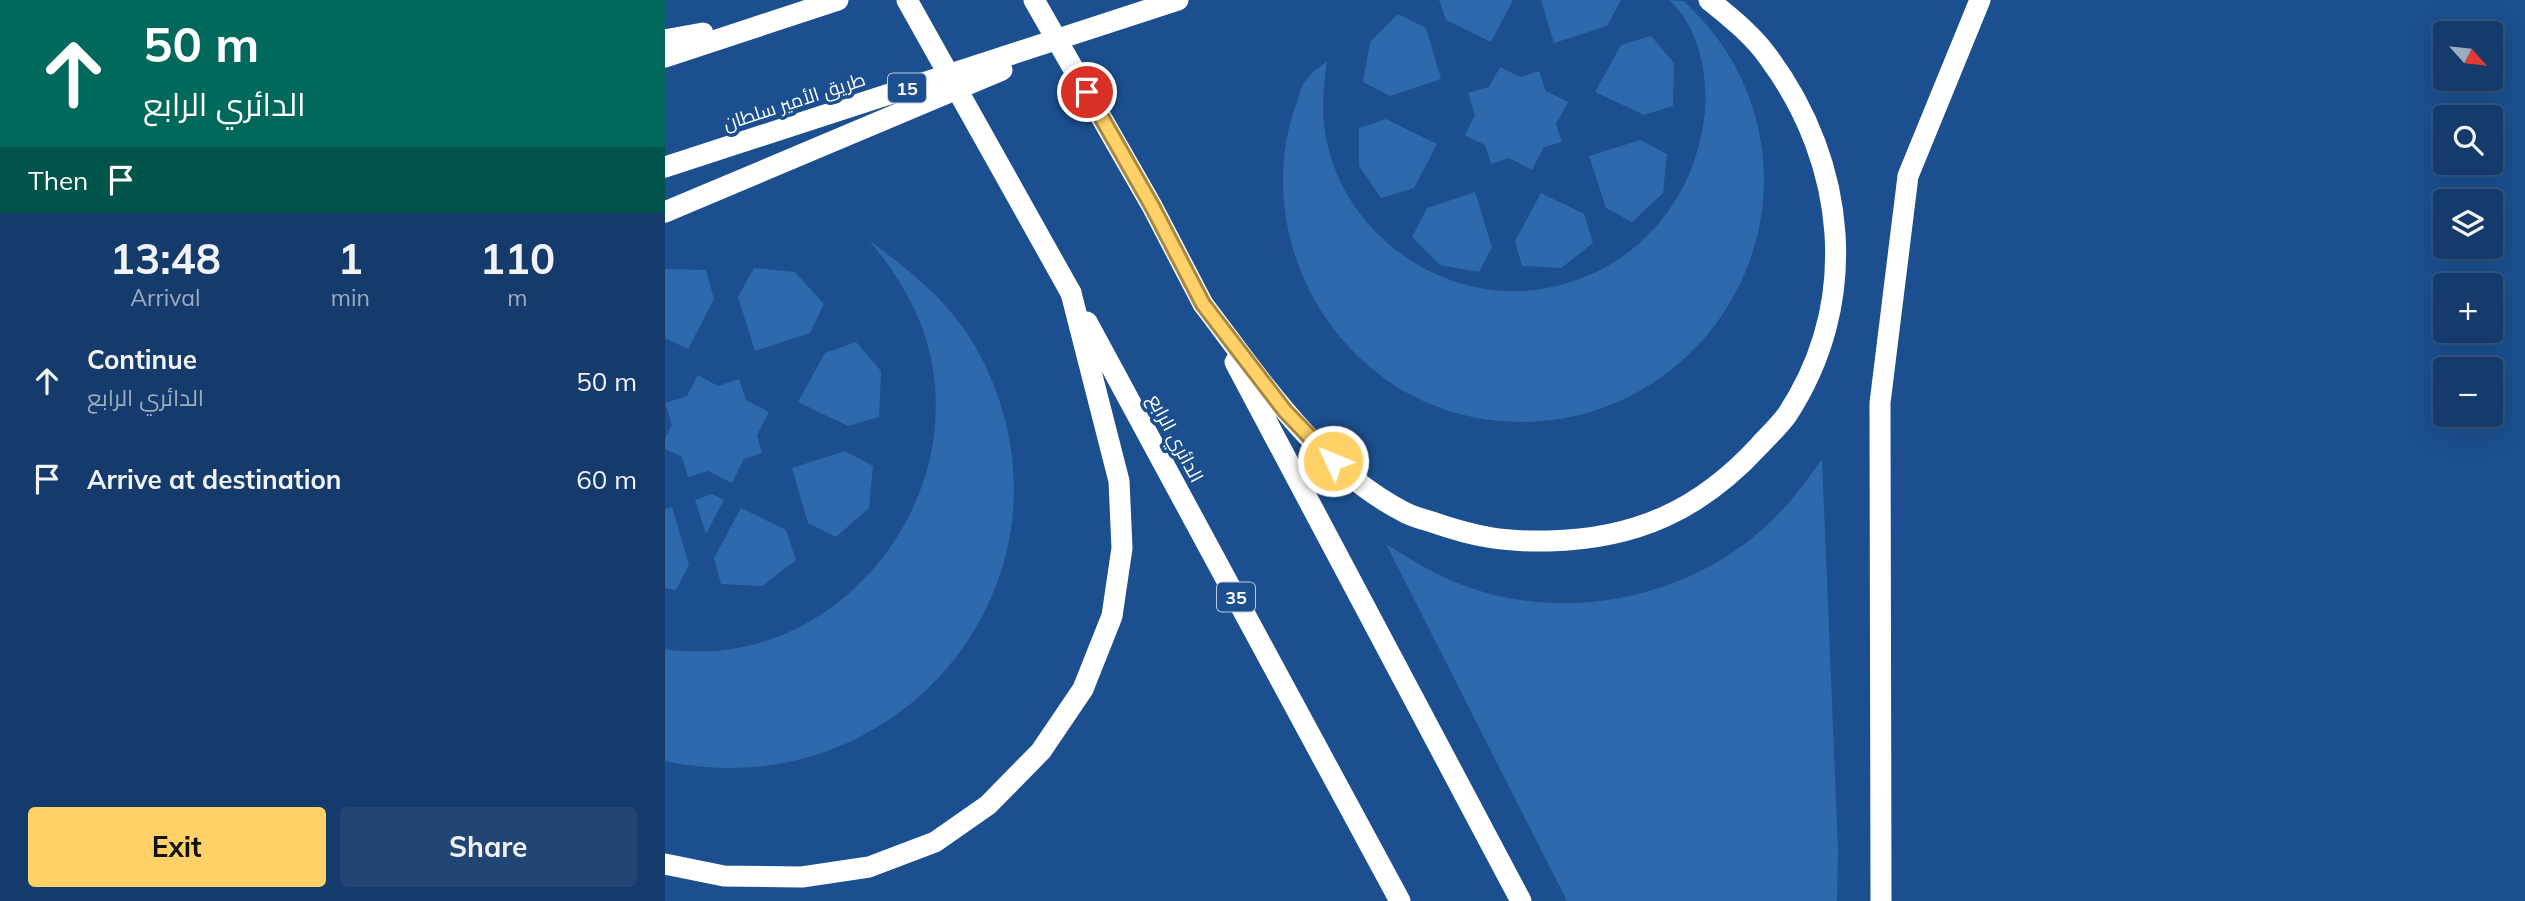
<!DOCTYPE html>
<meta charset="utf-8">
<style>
:root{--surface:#143b6b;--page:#214673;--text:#f1f3f6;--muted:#9dadc1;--line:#33557e;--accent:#ffd166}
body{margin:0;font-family:Mulish,Cairo,sans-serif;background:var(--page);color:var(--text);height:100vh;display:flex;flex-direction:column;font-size:26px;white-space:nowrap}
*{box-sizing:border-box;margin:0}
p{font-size:23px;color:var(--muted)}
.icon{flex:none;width:38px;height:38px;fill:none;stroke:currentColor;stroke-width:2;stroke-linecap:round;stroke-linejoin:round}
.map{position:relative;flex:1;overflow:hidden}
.sheet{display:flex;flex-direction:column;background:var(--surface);width:665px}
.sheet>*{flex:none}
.banner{background:#00695c;color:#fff;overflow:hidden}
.needle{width:46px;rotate:117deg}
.controls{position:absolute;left:1768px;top:21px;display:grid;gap:14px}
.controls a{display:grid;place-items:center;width:70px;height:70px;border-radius:7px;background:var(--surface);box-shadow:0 7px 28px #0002,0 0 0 2px var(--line);font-size:35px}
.pin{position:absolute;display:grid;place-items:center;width:60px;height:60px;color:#fff;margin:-30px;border:4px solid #fff;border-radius:50%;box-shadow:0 2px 7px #0007}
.me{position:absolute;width:77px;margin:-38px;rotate:314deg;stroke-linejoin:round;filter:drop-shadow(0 0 5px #0008)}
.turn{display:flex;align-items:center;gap:24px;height:147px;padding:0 28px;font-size:32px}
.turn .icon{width:91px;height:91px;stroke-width:2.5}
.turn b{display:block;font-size:49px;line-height:60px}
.then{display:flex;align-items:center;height:66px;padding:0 28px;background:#0003;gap:14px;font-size:26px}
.eta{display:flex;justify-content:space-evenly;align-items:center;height:119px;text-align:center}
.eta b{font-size:42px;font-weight:700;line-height:49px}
.cta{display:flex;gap:14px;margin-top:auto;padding:14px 28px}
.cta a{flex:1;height:80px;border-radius:7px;background:var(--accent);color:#111;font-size:28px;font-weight:700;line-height:80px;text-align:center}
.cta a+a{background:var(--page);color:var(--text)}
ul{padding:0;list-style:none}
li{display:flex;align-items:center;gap:21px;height:98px;padding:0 28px}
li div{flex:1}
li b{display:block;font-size:26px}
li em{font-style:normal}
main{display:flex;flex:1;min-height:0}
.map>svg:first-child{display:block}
.green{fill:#2e69ad}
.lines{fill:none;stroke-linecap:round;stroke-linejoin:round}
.highway{stroke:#fff;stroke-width:21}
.highway-bridge{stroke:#fff;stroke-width:21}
.route-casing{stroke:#a68842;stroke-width:18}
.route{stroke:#ffd166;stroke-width:12}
.labels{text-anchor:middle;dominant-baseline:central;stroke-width:7;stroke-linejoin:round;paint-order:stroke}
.shield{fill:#1b4f8f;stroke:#bbcadd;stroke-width:2}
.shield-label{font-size:18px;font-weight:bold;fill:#fff}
.street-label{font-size:19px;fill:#fff;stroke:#1b4f8f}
</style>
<main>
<section class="sheet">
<div class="banner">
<div class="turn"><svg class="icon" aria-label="ahead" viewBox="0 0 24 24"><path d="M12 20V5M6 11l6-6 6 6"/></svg><div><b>50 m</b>الدائري الرابع</div></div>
<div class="then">Then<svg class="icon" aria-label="arrive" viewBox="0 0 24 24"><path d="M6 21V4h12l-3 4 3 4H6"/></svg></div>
</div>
<div class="eta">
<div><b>13:48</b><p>Arrival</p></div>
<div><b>1</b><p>min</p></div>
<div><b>110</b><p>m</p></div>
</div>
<ul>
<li><svg class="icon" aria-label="ahead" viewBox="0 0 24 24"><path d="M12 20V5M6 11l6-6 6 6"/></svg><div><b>Continue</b><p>الدائري الرابع</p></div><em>50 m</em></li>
<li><svg class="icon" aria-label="arrive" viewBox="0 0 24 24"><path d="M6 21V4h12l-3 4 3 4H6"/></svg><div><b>Arrive at destination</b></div><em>60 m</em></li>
</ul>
<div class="cta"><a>Exit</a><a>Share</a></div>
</section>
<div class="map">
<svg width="1860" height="901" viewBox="0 0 1860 901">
<rect width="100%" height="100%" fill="#1b4f8f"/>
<path class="green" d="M774,0H848L826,42L781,20Z
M876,0H956L942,26L889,43Z
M1004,0L1019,1C1043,24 1063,49 1077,80C1150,240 1032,421 857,422C810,422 761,408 723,381C671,344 636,291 623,229C614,187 617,139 633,99C635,93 637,84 642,79C647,72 655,67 662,61C659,82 657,103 659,124C670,227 770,302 870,290C915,284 956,264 987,231C1018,198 1035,157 1040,112C1043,74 1034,27 1004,0Z
M733,14L761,28L776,79L725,96L698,82L705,42Z
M986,36L1009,63L1008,106L979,115L930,92L956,45Z
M835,67L855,77L874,71L881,91L903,102L891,124L897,142L879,147L867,170L844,158L826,164L820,145L800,135L810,115L803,93L824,87Z
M721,119L772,144L749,188L716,198L694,166V128Z
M975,140L1002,154L998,193L967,222L941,208L924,156Z
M810,192L827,247L814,272L775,265L747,237L762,208Z
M876,193L919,214L928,243L896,268L857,266L850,241Z
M204,240C248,273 291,307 316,357C428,575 237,812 0,761V649C155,673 288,527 269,377C263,324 237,280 204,240Z
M89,268L130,272L159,304L145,333L90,351L73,297Z
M0,269L41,270L49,299L23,349L0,338Z
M191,342L216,371L214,417L183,426L133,402L160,353Z
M33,375L53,386L74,379L81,400L104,412L92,435L97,453L79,459L67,483L43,471L23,477L17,457L0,449V438L7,425L0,403L22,396Z
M180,451L208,466L204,508L171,537L143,523L127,468Z
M1157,459L1173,849L1172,901H902L721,544C747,560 772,576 800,586C901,623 1020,599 1099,528C1122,508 1139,484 1157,459Z
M47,494L59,500L41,534L30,500Z
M7,507L24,565L11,590L0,588V509Z
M76,508L121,530L131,560L97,586L56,584L49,558Z"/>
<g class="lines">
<path class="highway" d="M0,40L38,33
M0,57L173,0
M0,167L513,0
M0,212L337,70
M538,304C596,380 652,467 739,512C748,517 758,519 767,522C810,537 839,542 884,541C971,539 1035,510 1094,446C1103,436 1114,426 1122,415C1196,302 1182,164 1104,58C1088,35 1065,17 1044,0
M422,322L735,901
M570,362L856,901
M0,864L59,876L137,877L204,867L270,842L323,805L376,751L418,689L447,616L457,548L454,481L406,293
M1216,901L1215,403L1243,176L1315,0"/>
<path class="highway-bridge" d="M242,0L406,293
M369,0L487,206L538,304"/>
</g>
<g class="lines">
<defs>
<path id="route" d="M422,92L487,206L538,304L620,411L668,461"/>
</defs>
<use href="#route" class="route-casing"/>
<use href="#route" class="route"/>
</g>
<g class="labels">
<g class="shield">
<rect x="223" y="73.5" width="38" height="29" rx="5"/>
<rect x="552" y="582.5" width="38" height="29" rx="5"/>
</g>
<g class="shield-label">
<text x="242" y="88">15</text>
<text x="571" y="597">35</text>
</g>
<g class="street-label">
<text transform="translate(129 101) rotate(-18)">طريق الأمير سلطان</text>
<text transform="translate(511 438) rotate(62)">الدائري الرابع</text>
</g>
</g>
</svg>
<div class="controls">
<a><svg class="needle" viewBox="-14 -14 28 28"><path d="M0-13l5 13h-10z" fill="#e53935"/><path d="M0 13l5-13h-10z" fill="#9dadc1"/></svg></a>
<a><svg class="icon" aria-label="search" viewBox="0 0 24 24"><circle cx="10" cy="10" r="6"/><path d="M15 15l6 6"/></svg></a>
<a><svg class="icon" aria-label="layers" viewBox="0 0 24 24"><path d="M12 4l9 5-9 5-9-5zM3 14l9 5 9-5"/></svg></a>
<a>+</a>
<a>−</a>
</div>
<div class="pin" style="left:422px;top:92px;background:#d93025"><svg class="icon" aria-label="arrive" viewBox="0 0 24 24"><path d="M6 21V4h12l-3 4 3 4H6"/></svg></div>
<svg class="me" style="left:668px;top:461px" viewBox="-20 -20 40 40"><circle r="17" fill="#ffd166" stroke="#fff" stroke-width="3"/><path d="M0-11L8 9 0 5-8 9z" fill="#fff"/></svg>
</div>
</main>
